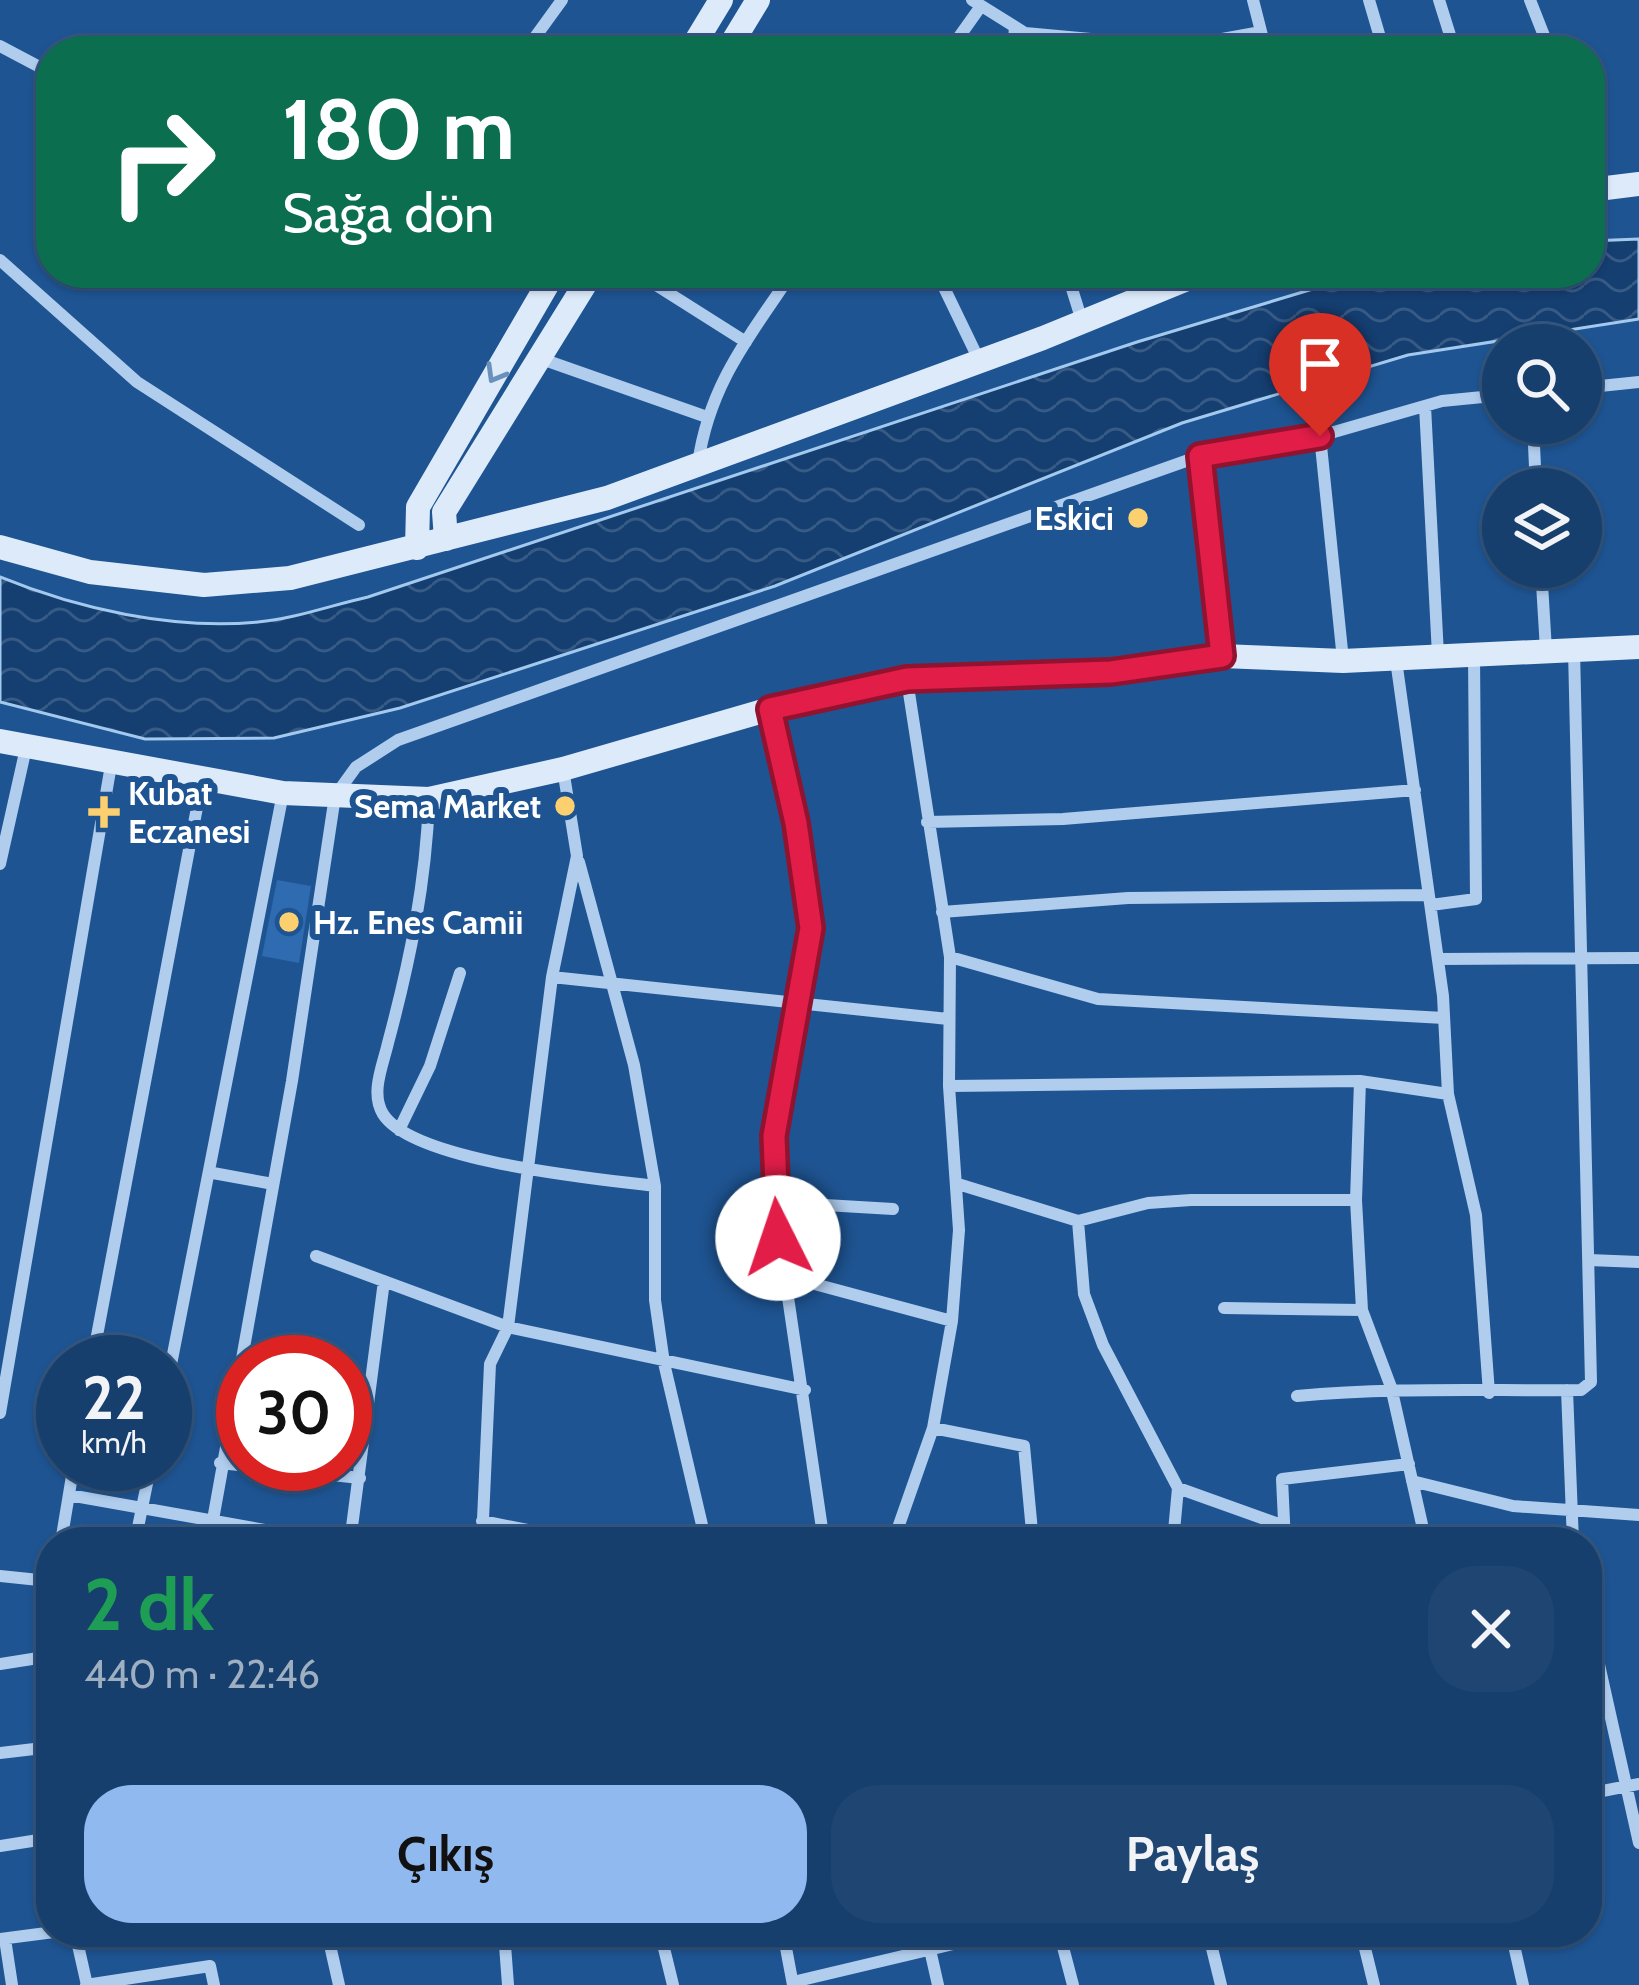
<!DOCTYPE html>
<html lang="tr">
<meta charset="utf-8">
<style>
:root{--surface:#163f6e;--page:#1f4673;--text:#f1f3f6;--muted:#9eafc2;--line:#355881;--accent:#90b9f0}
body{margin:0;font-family:Cabin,sans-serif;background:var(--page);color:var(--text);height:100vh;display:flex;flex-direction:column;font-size:45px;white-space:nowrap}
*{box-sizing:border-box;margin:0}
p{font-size:39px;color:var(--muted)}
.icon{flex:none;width:66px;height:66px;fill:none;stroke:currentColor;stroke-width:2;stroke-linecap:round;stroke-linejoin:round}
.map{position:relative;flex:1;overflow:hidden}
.sheet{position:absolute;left:36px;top:1527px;width:1566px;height:420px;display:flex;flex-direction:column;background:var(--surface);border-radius:48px;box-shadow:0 3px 9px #0004,0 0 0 3px var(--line)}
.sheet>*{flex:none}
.banner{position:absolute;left:36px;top:36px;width:1569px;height:252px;border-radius:48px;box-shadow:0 3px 9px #0004,0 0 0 3px var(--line);background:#0b6e4f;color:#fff;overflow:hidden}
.fabs{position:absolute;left:1482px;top:324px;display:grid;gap:24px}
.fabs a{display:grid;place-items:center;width:120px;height:120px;border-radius:50%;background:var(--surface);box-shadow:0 3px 9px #0004,0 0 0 3px var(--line);font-size:60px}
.speed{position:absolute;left:36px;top:1335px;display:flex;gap:24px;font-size:60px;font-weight:700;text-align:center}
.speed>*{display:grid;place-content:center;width:156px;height:156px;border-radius:50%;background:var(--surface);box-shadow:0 3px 9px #0004,0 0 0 3px var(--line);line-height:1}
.speed small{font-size:30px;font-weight:400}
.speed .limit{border:18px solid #d22;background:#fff;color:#111}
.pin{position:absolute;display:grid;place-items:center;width:102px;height:102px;color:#fff;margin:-123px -51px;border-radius:50% 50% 50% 0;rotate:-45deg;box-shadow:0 0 12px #0007}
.pin .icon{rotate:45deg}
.me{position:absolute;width:132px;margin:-66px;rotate:356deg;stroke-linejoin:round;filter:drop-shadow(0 0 9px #0008)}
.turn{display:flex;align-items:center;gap:42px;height:252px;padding:0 48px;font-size:54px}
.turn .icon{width:156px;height:156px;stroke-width:2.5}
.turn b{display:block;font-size:84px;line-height:102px}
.round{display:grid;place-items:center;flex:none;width:126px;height:126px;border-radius:48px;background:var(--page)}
.head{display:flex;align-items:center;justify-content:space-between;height:204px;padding:0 48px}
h1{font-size:72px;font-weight:700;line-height:90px;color:#1e9e55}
.button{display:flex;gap:24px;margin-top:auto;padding:24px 48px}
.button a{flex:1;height:138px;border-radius:48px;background:var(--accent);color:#111;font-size:48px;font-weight:700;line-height:138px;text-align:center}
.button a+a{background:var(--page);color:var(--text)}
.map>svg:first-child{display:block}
.water{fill:url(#water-waves);stroke:#a3c9ef;stroke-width:3}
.building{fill:#2e6bb0}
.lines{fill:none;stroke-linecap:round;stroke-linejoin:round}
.street{stroke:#b0cdee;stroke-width:12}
.secondary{stroke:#dceafa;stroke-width:24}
.oneway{stroke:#6a90bc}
.route-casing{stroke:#92132f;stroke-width:30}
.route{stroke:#e11d48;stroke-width:21}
.poi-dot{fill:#fcd06f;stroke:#1e5492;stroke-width:4.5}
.labels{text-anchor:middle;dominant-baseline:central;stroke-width:12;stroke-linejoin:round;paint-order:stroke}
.poi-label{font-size:33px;font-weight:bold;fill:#fff;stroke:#1e5492;text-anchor:end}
</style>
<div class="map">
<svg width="1639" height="1985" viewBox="0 0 1639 1985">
<defs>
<pattern id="water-waves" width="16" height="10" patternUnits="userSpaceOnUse" patternTransform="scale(3)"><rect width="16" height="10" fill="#153e71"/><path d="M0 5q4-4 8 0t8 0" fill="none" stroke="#385b86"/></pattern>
</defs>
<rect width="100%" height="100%" fill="#1e5492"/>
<path class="water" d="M1639,239V319L1408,355L1182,423L775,586L400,708L274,738L145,739L0,702V577C78,609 172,630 258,622C294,619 332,605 368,597L1137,342L1366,273H1590V241Z"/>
<path class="building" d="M277,880L311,886L299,963L262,956Z"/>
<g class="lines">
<path class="street" d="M972,0L1025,33L1178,47L1261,32
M1253,0L1266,51
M1369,0L1384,51
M1439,0L1455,51
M1530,0L1550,51
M0,46L51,73
M525,51L562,0
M949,51L981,6
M1013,51L1015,27
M1590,157L1601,188
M0,260L137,382L359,525
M637,273L746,342
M937,273L979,360
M1067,273L1082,321
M539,358L704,416
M1581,388L1639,382
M1425,406L1438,655
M1533,423L1536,489
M1320,436L1343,660
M1200,456L1222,655
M698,464C709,385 749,337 792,273
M1541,567L1546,650
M1396,660L1443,996L1448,1094L1476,1215L1489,1393
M770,709L796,823L811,928L774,1137V1202L824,1542
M429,799C426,883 410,961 388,1043C383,1065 370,1093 383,1114C413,1162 600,1179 655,1186
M927,822L1063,819L1415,790
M579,862L634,1065L655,1186V1300L664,1363L706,1542
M0,864L26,748
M1431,905L1476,899L1474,655
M942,912L1128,898L1429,895
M950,957L1098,999L1444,1018
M1438,959L1639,958
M552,977L948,1019
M1360,1081L1356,1200L1362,1310L1391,1387L1426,1542
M949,1086L1360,1081L1448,1094
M399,1130L430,1066L460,973
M213,1173L273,1184
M958,1184L1078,1221L1148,1203L1191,1200H1356
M774,1202L893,1209
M1078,1221L1084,1294L1103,1345L1178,1488L1173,1542
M316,1256L508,1327L805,1390
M1589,1260L1639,1262
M781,1275L952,1321
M1224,1308L1362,1310
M92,1362L202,781
M288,1362L290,1345
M1567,1390L1573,1542
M165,1395L283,793
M1297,1396C1392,1387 1486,1391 1581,1390L1591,1382L1574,650
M0,1413L111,765
M933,1428L1024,1446L1033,1542
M220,1463L360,1478
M1412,1481L1513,1506L1639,1515
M1178,1488L1284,1526
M69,1495L282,1533L281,1542
M482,1521L589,1542
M61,1542L74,1464
M135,1542L151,1464
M209,1542L292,1081L335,796L356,767L398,740L1200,456L1320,436L1442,401L1503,395
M350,1542L384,1281
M482,1542L490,1364L508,1327L552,977L577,856L563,769
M893,1542L933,1428L952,1321L959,1230L949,1086L950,957L907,680
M1285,1542L1282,1479L1409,1464
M0,1576L39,1580L51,1566
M1587,1611L1639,1843
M39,1658L51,1729
M0,1664L51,1656
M0,1753L51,1747
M1587,1794L1639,1784
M0,1846L51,1838
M75,1932L87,1985
M327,1932L339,1985
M504,1932L508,1985
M660,1932L673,1985
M783,1932L793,1985
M926,1932L938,1985
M1059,1932L1073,1985
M1208,1932L1221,1985
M1361,1932L1374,1985
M1511,1932L1523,1985
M0,1939L54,1932
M5,1939L12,1985
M793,1982L1004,1932
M86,1985L210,1966L214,1985"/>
<path class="secondary" d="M690,51L721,0
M727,51L758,0
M1590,190L1639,184
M446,539L444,512L592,273
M0,547L90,572L204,585L290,578L607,498L1043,338L1202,273
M417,548L418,507L554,273
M0,741L283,793L429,799L563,769L770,709L907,679L1111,672L1222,656L1343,661L1639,647"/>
</g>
<defs><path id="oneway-chevron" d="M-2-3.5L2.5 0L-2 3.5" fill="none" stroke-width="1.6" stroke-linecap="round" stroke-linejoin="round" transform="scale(3)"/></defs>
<use class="oneway" href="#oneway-chevron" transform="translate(495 374) rotate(120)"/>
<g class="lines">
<defs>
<path id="route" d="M778,1238L774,1136L811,928L796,823L770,709L907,679L1111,672L1222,656L1200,456L1320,436"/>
</defs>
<use href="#route" class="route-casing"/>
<use href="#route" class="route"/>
</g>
<g class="poi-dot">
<circle cx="1138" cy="518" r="12"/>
<circle cx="565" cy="806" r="12"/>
<path d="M98 794h12v12h12v12h-12v12h-12v-12h-12v-12h12z"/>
<circle cx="289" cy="922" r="12"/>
</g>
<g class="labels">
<g class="poi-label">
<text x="1114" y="518">Eskici</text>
<text x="128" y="793" text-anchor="start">Kubat<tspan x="128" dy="38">Eczanesi</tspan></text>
<text x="541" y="806">Sema Market</text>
<text x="313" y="922" text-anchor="start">Hz. Enes Camii</text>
</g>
</g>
</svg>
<div class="fabs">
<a><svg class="icon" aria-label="search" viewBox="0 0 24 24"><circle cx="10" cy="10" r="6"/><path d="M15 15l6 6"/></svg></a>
<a><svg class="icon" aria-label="layers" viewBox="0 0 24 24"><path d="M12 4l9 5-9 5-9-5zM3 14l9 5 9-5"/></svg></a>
</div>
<div class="speed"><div>22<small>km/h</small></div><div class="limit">30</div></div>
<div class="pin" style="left:1320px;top:436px;background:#d93025"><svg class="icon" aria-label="arrive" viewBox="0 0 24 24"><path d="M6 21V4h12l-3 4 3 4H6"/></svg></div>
<svg class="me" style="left:778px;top:1238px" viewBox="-20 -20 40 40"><circle r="19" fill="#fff"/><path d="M0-13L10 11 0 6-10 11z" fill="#e11d48"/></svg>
<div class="banner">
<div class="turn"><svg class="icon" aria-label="right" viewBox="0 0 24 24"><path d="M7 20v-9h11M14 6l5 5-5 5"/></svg><div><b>180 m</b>Sağa dön</div></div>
</div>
<section class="sheet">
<div class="head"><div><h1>2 dk</h1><p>440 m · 22:46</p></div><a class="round"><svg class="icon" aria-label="close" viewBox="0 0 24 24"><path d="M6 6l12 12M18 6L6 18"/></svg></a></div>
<div class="button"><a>Çıkış</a><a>Paylaş</a></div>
</section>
</div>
